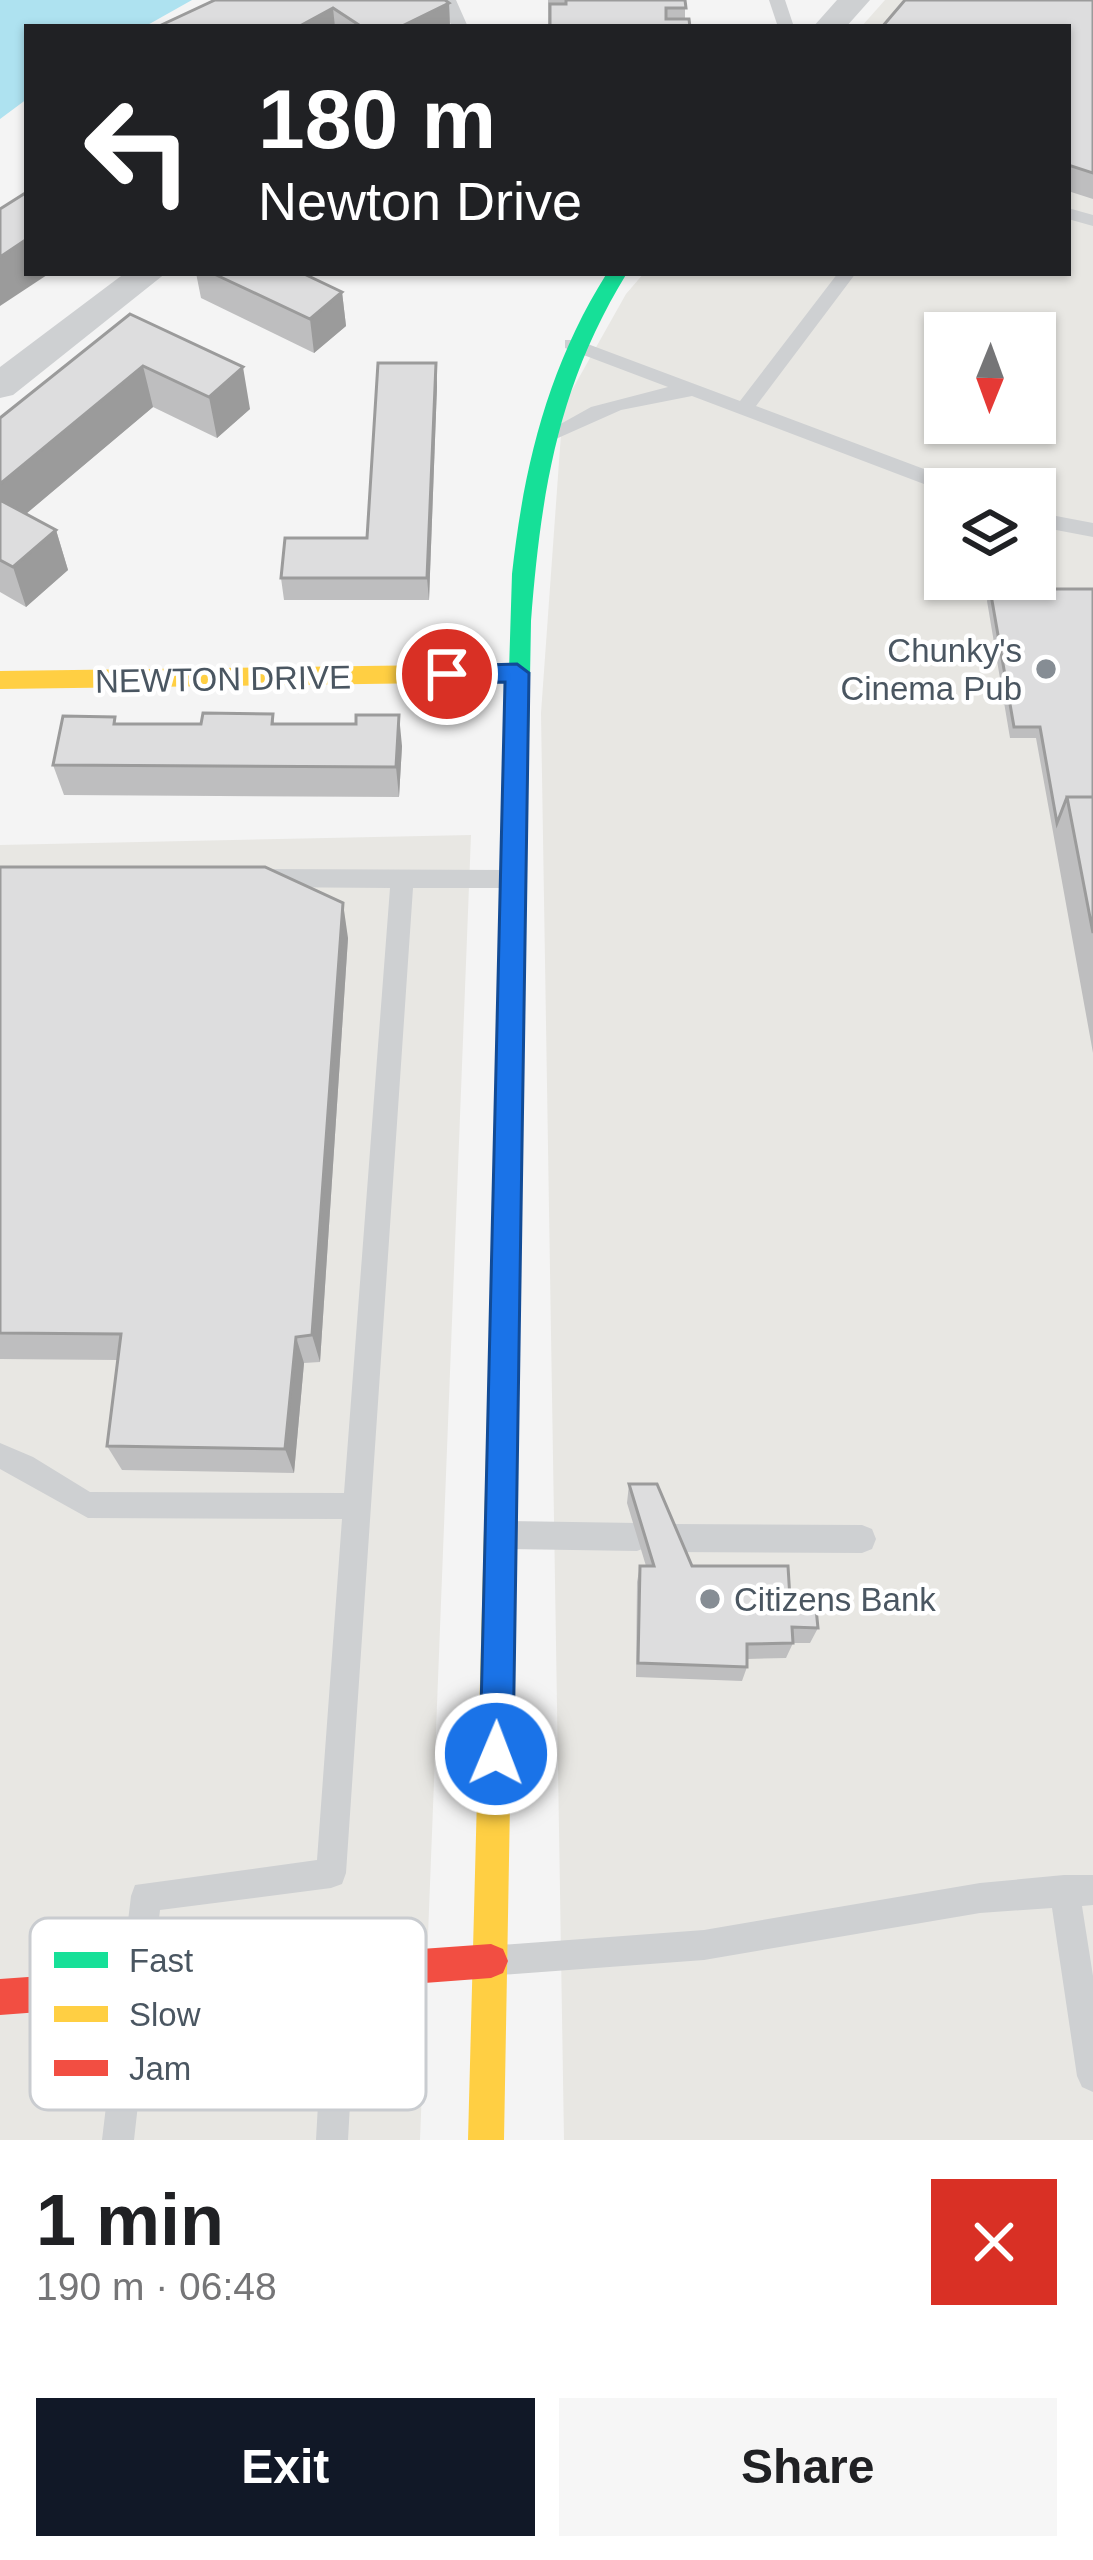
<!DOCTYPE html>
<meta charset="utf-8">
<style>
:root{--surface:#fff;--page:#f6f6f6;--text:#202124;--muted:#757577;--accent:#111827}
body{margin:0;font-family:Helvetica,sans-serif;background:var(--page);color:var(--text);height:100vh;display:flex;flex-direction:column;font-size:45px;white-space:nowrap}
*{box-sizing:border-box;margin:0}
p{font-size:39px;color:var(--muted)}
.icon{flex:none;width:66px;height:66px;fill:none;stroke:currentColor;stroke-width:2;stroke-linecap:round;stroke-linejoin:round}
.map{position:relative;height:2140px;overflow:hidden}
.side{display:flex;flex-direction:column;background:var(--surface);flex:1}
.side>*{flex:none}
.hud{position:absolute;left:24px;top:24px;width:1047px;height:252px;border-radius:0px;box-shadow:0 3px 9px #0004;background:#202124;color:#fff;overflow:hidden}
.needle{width:78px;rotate:181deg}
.controls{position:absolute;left:924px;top:312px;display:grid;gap:24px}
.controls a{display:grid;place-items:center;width:132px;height:132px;border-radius:0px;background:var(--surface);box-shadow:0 3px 9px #0004;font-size:60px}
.pin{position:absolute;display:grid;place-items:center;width:102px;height:102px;color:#fff;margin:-51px;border:6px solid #fff;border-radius:50%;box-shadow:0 3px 12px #0007}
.me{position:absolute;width:132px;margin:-66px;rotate:1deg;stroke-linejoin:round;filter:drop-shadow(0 0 9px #0008)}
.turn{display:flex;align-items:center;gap:42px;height:252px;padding:0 36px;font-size:54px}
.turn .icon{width:156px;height:156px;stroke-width:2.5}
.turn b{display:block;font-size:84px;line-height:102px}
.round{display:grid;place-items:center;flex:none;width:126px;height:126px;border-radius:0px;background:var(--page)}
.summary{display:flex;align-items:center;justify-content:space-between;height:204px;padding:0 36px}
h1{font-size:72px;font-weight:700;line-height:90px}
.action{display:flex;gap:24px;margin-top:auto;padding:24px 36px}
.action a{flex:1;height:138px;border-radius:0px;background:var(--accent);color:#fff;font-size:48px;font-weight:700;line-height:138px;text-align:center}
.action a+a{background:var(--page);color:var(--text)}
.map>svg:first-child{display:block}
.commercial{fill:#e8e7e3;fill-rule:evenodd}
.water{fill:#aee2f0}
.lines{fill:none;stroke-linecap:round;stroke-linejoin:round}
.lane{fill:#ced0d2;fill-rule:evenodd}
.street{fill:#ced0d2;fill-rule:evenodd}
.fast{fill:#16e098;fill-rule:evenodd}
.slow{fill:#ffcf43;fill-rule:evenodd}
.jam{fill:#f24e42;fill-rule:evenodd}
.wall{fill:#bebebf}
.shaded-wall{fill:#9b9b9b}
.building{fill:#ddddde;stroke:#9b9b9b;stroke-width:3}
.route{fill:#1a73e8;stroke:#114b97;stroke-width:3}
.poi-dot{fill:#868d94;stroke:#fff;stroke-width:4.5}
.labels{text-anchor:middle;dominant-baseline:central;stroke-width:9;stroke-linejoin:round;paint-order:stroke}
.poi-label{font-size:33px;fill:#4a5661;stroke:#fff;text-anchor:end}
.street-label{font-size:33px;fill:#4a5661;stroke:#fff}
.key{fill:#fff;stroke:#c9ccd0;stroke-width:3}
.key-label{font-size:33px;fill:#4a5661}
</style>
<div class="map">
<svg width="1093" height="2140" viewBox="0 0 1093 2140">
<rect width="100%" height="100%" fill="#f4f4f4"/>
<path class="commercial" d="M885,0H1093V2140H564L541,713L563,406L626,294L644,273H1068V27H861ZM945,333H1035V423H945ZM945,489H1035V579H945Z
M471,835L420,2140H0V845Z"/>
<path class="water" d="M0,0H192L144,27H27V99L0,119Z"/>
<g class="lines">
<path class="lane" d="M440,0H456L468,27H452Z
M769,0H785L794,27H778Z
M1068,208L1093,215V226L1068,219Z
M838,273H856L756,406L964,484L967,489L945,492L692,396L621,410L549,442L539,436L591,407L668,387L565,348V340H577L740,401Z
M1035,512L1093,523V537L1035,526Z
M256,869L512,870L523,879L512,888H413L346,1873L342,1884L331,1888L160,1910L134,2140H102L131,1896L135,1885L317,1860L342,1519L88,1518L0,1469V1443L33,1457L90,1492L344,1493L390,888L256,887L245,878Z
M508,1521L637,1523L647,1527L651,1537L647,1547L637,1551L508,1549L498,1545L494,1535L498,1525Z
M670,1524L862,1525L872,1529L876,1539L872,1549L862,1553L670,1552L660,1548L656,1538L660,1528Z
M1064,1875H1093V1905L1082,1906L1093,1976V2092L1082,2087L1077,2076L1052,1908L980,1913L704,1960L500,1975L489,1971L485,1960L489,1949L500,1945L704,1930L980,1883Z
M334,2088L345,2093L350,2104L348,2140H316L318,2104L323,2093Z"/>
<path class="street" d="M837,0H870L846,27H813Z
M125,273H166L13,395L0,398V367Z"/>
<path class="fast" d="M607,273H627C558,385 541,492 531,621L521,1187L517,1196L507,1199L497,1196L493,1187L512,574C524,465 548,367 607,273Z"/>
<path class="slow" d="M517,664L529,673L517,682L0,689V671Z
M507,1175L517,1178L521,1187L504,2140H468L493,1187L497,1178Z"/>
<path class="jam" d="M491,1944L503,1949L508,1961L503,1973L491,1978L0,2015V1979Z"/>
</g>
<path class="wall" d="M215,0L449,3L450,27H157Z
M548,0H685V19L690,27H548Z
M1093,0V199L1068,191V27Z
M196,273H302L342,292L346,326L314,353L201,298Z
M130,314L250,409L217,438L153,407L26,514L56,530L68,570L26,607L0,592V418Z
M436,363L437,386L429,600H284L281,578L367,538Z
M990,589H1093V1053L1036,738H1010L987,601Z
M273,714L274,724L402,746L399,797L64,795L53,765L201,724Z
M0,867L348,938L320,1362L304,1363L294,1473L122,1470L107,1446L118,1360L0,1359Z
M629,1484L692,1566L790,1599L818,1628L810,1643H793L786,1658L747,1659V1667L742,1681L636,1677L637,1582L640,1566H646L627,1503Z"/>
<path class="shaded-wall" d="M449,3L450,27H400Z
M333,8L335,27H298Z
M27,239V273H50L0,306V257Z
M342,292L346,326L314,353L310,319Z
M436,363L437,386L429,600L427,578Z
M143,366L153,407L2,534L0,528V484Z
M243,367L250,409L217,438L209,397Z
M56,530L68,570L26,607L13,567Z
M399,715L402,746L399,797L396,767Z
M343,903L348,938L320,1362L312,1335Z
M296,1337L304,1363L294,1473L285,1449Z"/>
<path class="building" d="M215,0H445L449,3L400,27H362L333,8L298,27H157Z
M566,0H685L686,8H666V19H689L690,27L550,26V4H566Z
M905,0H1093V173L1068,165V27H882Z
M27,192V239L0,257V209Z
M212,273H302L342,292L310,319Z
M130,314L243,367L209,397L143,366L0,484V418Z
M378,363H436L427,578H281L285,538H367Z
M0,500L56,530L13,567L0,560Z
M990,589H1093V797H1067L1057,823L1040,727H1014Z
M203,713L273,714L272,724H356V715H399L396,767L53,765L63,716L115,717L114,724H201Z
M1067,797H1093V933Z
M0,867H265L343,903L312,1335L296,1337L285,1449L107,1446L121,1334L0,1333Z
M629,1484H657L692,1566H788L790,1599H815L818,1628L792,1627L793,1643L747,1644V1667L638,1663L640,1566H654Z"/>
<path class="route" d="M517,664L529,673L513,1754L508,1766L496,1770L485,1766L480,1754L505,682L447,683L435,674L447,666Z"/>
<g class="poi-dot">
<circle cx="1046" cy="669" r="12"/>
<circle cx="710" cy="1599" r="12"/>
</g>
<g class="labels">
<g class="poi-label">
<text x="1022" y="650">Chunky's<tspan x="1022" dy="38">Cinema Pub</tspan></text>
<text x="734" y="1599" text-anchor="start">Citizens Bank</text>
</g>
<g class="street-label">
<text transform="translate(223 679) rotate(-1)">NEWTON DRIVE</text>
</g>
</g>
<rect x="30" y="1918" width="396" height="192" rx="18" class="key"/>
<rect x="54" y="1952" width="54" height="16" fill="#16e098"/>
<rect x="54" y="2006" width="54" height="16" fill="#ffcf43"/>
<rect x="54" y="2060" width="54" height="16" fill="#f24e42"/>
<g class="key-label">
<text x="129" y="1972">Fast</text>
<text x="129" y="2026">Slow</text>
<text x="129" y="2080">Jam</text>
</g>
</svg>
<div class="controls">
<a><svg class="needle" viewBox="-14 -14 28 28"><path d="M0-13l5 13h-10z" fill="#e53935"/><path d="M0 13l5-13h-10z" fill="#757577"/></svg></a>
<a><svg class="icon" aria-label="layers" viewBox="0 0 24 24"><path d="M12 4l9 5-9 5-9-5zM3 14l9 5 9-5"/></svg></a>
</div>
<div class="pin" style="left:447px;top:674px;background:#d93025"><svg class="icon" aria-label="arrive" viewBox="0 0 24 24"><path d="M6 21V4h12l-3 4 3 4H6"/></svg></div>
<svg class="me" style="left:496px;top:1754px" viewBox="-20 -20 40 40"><circle r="17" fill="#1a73e8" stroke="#fff" stroke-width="3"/><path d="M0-11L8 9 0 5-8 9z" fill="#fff"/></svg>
<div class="hud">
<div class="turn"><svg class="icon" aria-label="left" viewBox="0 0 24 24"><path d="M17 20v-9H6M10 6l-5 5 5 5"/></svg><div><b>180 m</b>Newton Drive</div></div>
</div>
</div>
<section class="side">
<div class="summary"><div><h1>1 min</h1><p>190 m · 06:48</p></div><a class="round" style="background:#d93025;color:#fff"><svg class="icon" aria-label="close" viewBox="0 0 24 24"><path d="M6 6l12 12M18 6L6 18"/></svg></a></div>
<div class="action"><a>Exit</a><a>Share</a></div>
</section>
